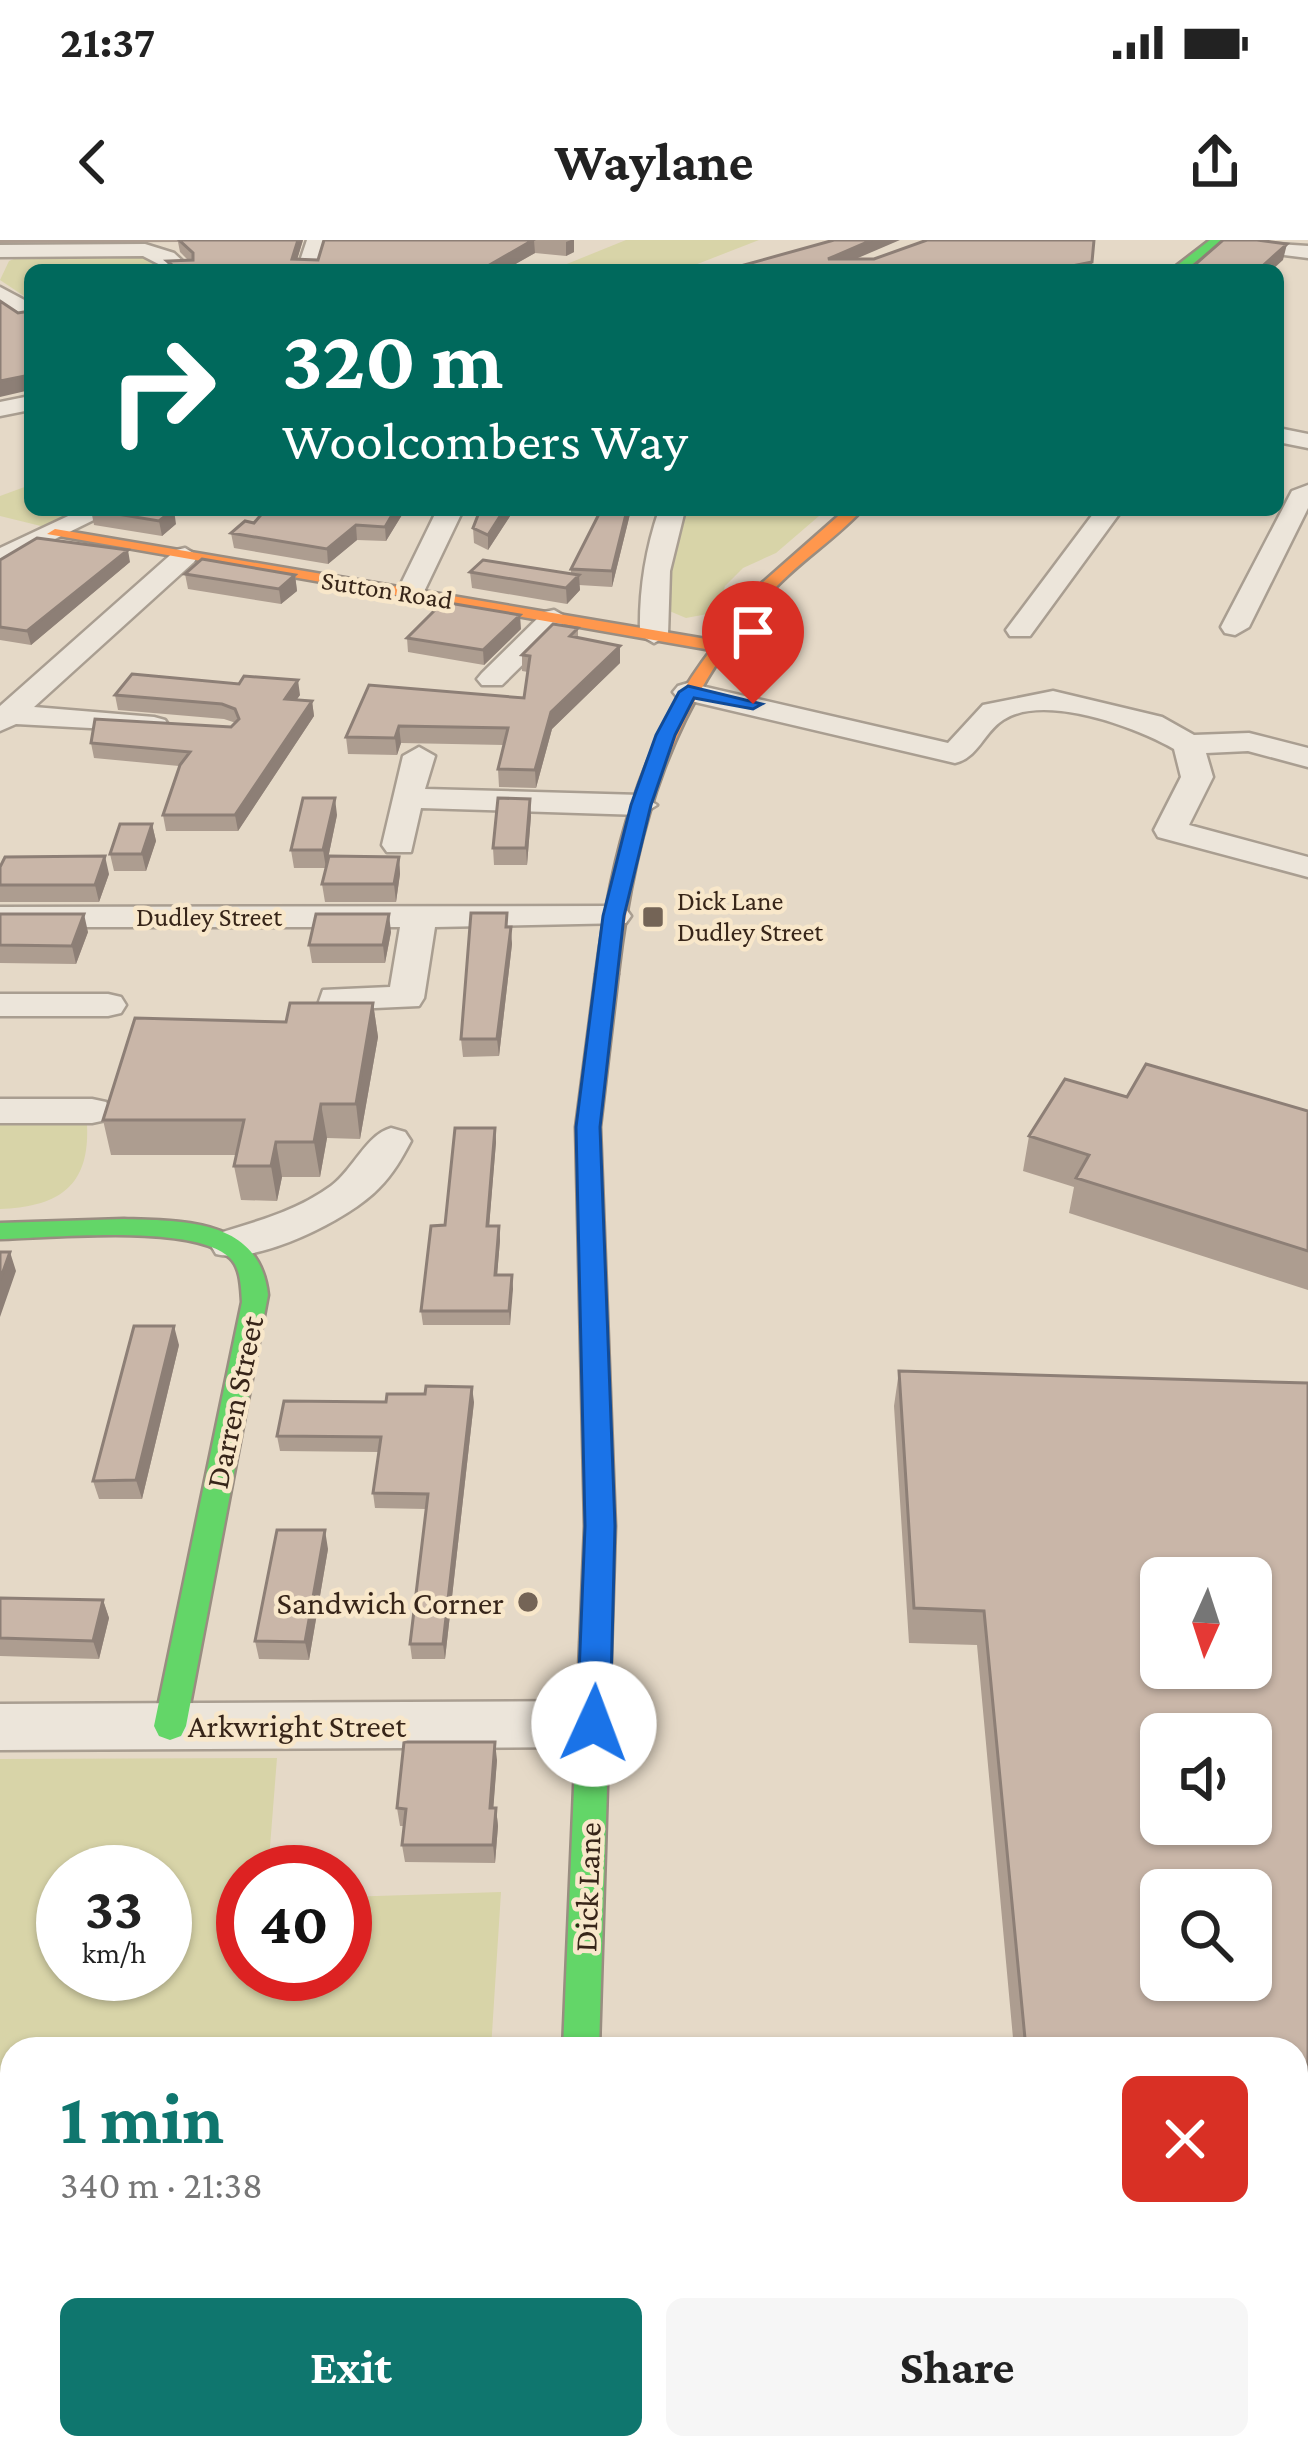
<!DOCTYPE html>
<meta charset="utf-8">
<style>
:root{--surface:#fff;--page:#f6f6f6;--text:#222;--muted:#767676;--accent:#0f766e}
body{margin:0;font-family:"Crimson Pro",serif;background:var(--page);color:var(--text);height:100vh;display:flex;flex-direction:column;font-size:45px;white-space:nowrap}
*{box-sizing:border-box;margin:0}
p{font-size:39px;color:var(--muted)}
.icon{flex:none;width:66px;height:66px;fill:none;stroke:currentColor;stroke-width:2;stroke-linecap:round;stroke-linejoin:round}
.map{position:relative;flex:1;overflow:hidden}
.panel{position:absolute;left:0px;top:1797px;width:1308px;height:423px;display:flex;flex-direction:column;background:var(--surface);border-radius:36px 36px 0 0;box-shadow:0 3px 9px #0004}
.panel>*{flex:none}
.guide{position:absolute;left:24px;top:24px;width:1260px;height:252px;border-radius:18px;box-shadow:0 3px 9px #0004;background:#00695c;color:#fff;overflow:hidden}
.needle{width:78px;rotate:183deg}
.tools{position:absolute;left:1140px;top:1317px;display:grid;gap:24px}
.tools a{display:grid;place-items:center;width:132px;height:132px;border-radius:18px;background:var(--surface);box-shadow:0 3px 9px #0004;font-size:60px}
.speed{position:absolute;left:36px;top:1605px;display:flex;gap:24px;font-size:60px;font-weight:700;text-align:center}
.speed>*{display:grid;place-content:center;width:156px;height:156px;border-radius:50%;background:var(--surface);box-shadow:0 3px 9px #0004;line-height:1}
.speed small{font-size:30px;font-weight:400}
.speed .limit{border:18px solid #d22;background:#fff;color:#111}
.pin{position:absolute;display:grid;place-items:center;width:102px;height:102px;color:#fff;margin:-123px -51px;border-radius:50% 50% 50% 0;rotate:-45deg;box-shadow:0 0 12px #0007}
.pin .icon{rotate:45deg}
.me{position:absolute;width:132px;margin:-66px;rotate:2deg;stroke-linejoin:round;filter:drop-shadow(0 0 9px #0008)}
.turn{display:flex;align-items:center;gap:42px;height:252px;padding:0 60px;font-size:54px}
.turn .icon{width:156px;height:156px;stroke-width:2.5}
.turn b{display:block;font-size:84px;line-height:102px}
.round{display:grid;place-items:center;flex:none;width:126px;height:126px;border-radius:18px;background:var(--page)}
.headline{display:flex;align-items:center;justify-content:space-between;height:204px;padding:0 60px}
h1{font-size:72px;font-weight:700;line-height:90px;color:var(--accent)}
.button{display:flex;gap:24px;margin-top:auto;padding:24px 60px}
.button a{flex:1;height:138px;border-radius:18px;background:var(--accent);color:#fff;font-size:48px;font-weight:700;line-height:138px;text-align:center}
.button a+a{background:var(--page);color:var(--text)}
.status{display:flex;justify-content:space-between;align-items:center;height:84px;padding:0 60px;background:var(--surface);direction:ltr}
.status svg{height:33px;fill:currentColor}
header{display:flex;justify-content:space-between;align-items:center;height:156px;padding:0 60px;background:var(--surface);font-size:54px;font-weight:700}
.map>svg:first-child{display:block}
.green{fill:#d8d4a8;fill-rule:evenodd}
.lines{fill:none;stroke-linecap:round;stroke-linejoin:round}
.street-casing{stroke:#a99e91;stroke-width:5}
.fast-casing{stroke:#998d81;stroke-width:5}
.slow-casing{stroke:#998d81;stroke-width:5}
.street{fill:#ece5da;fill-rule:evenodd}
.fast{fill:#63d668;fill-rule:evenodd}
.slow{fill:#ff974d;fill-rule:evenodd}
.wall{fill:#ad9d90}
.shaded-wall{fill:#8d7f76}
.building{fill:#c9b6a8;stroke:#8d7f76;stroke-width:3;fill-rule:evenodd}
.route{fill:#1a73e8;stroke:#114b97;stroke-width:3}
.poi-dot{fill:#746456;stroke:#f8e7ca;stroke-width:4.5}
.labels{text-anchor:middle;dominant-baseline:central;stroke-width:9;stroke-linejoin:round;paint-order:stroke}
.far-street-label{font-size:27px;fill:#372519;stroke:#f8e7ca}
.far-poi-label{font-size:27px;fill:#372519;stroke:#f8e7ca;text-anchor:start}
.street-label{font-size:33px;fill:#372519;stroke:#f8e7ca}
.poi-label{font-size:33px;fill:#372519;stroke:#f8e7ca;text-anchor:end}
</style>
<div class="status"><b>21:37</b><svg viewBox="0 0 49 12"><path d="M0 12V9h3v3zM5 12V6h3v6zM10 12V3h3v9zM15 12V0h3v12zM26 1h20v11H26zM47 4h2v5h-2z"/></svg></div>
<header><svg class="icon" aria-label="back" viewBox="0 0 24 24"><path d="M15 5l-7 7 7 7"/></svg>Waylane<svg class="icon" aria-label="share" viewBox="0 0 24 24"><path d="M12 15V3M7 8l5-5 5 5M5 13v7h14v-7"/></svg></header>
<div class="map">
<svg width="1308" height="2219" viewBox="0 0 1308 2219">
<rect width="100%" height="100%" fill="#e5d9c7"/>
<path class="green" d="M626,0H759L682,30H552Z
M138,14L154,18L167,30H30V60L0,40L9,21L21,16Z
M30,245V270H86L45,287L0,276V256Z
M686,270H826L776,313L743,328L725,346L720,366L713,373L686,378L667,370L671,316Z
M0,879L87,885C90,947 58,967 0,969Z
M277,1518L268,1632H243V1734H345V1657L501,1652L491,1809H12V2208H465V2219H0V1519ZM63,1632H165V1734H63Z"/>
<g class="lines">
<defs>
<path id="street" d="M307,0H327L317,30H297Z
M1220,0L1308,6V18L1228,8Z
M145,4L174,13L192,30H170L143,16L0,17V5Z
M0,47L30,63V78L0,62Z
M30,156V170L0,176V162Z
M1278,188L1308,194V208L1278,202Z
M1308,245V268L1249,387L1235,395L1225,393L1221,387L1292,251Z
M81,270H114L0,326V308Z
M437,270H463L420,360H400L396,354Z
M659,270H685L670,331L668,395L654,403L640,395C639,351 645,311 659,270Z
M1096,270H1122L1030,396H1010L1006,390Z
M185,308L198,316L194,322L34,467L154,477L165,480L169,486L165,492L16,484L0,491V466L176,310Z
M554,370L568,378L564,384L502,445H482L477,439L482,433L544,372Z
M688,443L948,503L983,465L1053,451L1162,477L1194,495L1249,493L1308,508V527L1248,511L1206,513L1213,537L1189,585L1308,617V637L1158,597L1154,590L1181,537L1174,509C1136,487 1044,453 1003,480C984,492 978,518 955,523L678,458L673,452L678,446Z
M419,507L435,516L425,549L641,555L657,565L641,575L421,568L411,612H387L382,605L403,516Z
M614,666L626,669L631,676L626,683L435,687L424,758L419,766L353,769L346,784H320L314,776L323,750L390,747L400,687H0V667Z
M0,754H108L121,757L126,765L121,773L108,776H0Z
M0,859H92L106,862L112,871L106,880L92,883H0Z
M391,888L405,892L411,901C402,918 393,934 379,948C350,979 257,1025 216,1014L210,1004L216,994C255,982 297,971 331,946C353,930 366,895 391,888Z
M594,1461L613,1468L621,1484L613,1500L594,1507L0,1510V1464Z
M1308,2030V2166L1296,2161V2035Z
M588,2208H661L657,2219H584Z"/>
<path id="fast" d="M1210,0H1223L1185,30H1171Z
M607,727L618,734L600,887L615,1286L599,1809H563L585,1286L576,887L596,734Z
M124,979C185,981 260,979 268,1055L186,1486L181,1496L170,1500L159,1496L154,1486L242,1062C241,1048 241,1028 230,1018C195,983 50,998 0,999V983Z
M545,2208H587V2219H545Z"/>
<path id="slow" d="M845,270H862C835,299 800,321 773,350C672,462 635,587 618,734L607,741L596,734C611,618 639,504 711,410L47,294L55,289L718,401L762,343Z"/>
</defs>
<use href="#street" class="street-casing"/>
<use href="#fast" class="fast-casing"/>
<use href="#slow" class="slow-casing"/>
<use href="#street" class="street"/>
<use href="#fast" class="fast"/>
<use href="#slow" class="slow"/>
</g>
<path class="wall" d="M0,0H303L297,19L318,20L324,0H574V12L566,16L535,13L505,30H169L167,21L188,20L180,12L178,2L0,3Z
M91,270L176,284L162,296L94,285Z
M405,270L386,301L357,300L328,324L234,308L231,293L254,283Z
M480,270H514L488,310L474,303L473,288Z
M631,270L612,347L579,345L580,350L567,364L472,348L470,332L571,333V329Z
M0,320L130,322L31,405L0,400Z
M185,334L295,335L297,351L281,364L188,349Z
M578,388V398L620,423L552,489L536,548L499,547L498,529L504,505L401,503L397,515L348,514L346,497L524,458L528,432L522,431V415Z
M521,389L484,425L408,412L407,398Z
M115,455H300L296,460L312,461L314,476L238,591H166L163,575L179,526L94,518L91,503L231,487L236,483L224,479L118,470Z
M337,575L326,628H294L291,610Z
M531,576L527,625H494L493,608Z
M152,584L156,601L146,631H114L110,614Z
M399,617L400,634L396,662H325L322,644Z
M109,634L99,662H0V645Z
M0,674L88,692L76,724L0,723Z
M508,687L512,704L499,816L463,817L461,799Z
M391,692L385,723H312L309,705Z
M373,763L378,797L360,899L327,898L320,937H282L277,961L241,960L234,926L236,915H111L103,880L286,782Z
M1308,871V1050L1069,973L1074,947L1023,931L1029,896Z
M495,888L496,902L489,986H499L500,1000L497,1035H512L510,1085H423L421,1071L445,985Z
M179,1105L142,1259H99L93,1241Z
M899,1131L1308,1143V1860H1296V1809H1014L977,1405L909,1403L894,1166Z
M474,1162L445,1419H412L410,1404L426,1269L375,1268L373,1253L379,1212L280,1211L277,1196Z
M328,1309L309,1420L259,1419L255,1401Z
M0,1358L103,1360L109,1378L99,1419L0,1416Z
M497,1520L493,1568H496L498,1586L495,1623L405,1622L402,1605L404,1586H400L397,1568Z"/>
<path class="shaded-wall" d="M298,0H303L294,30L292,19Z
M534,0L535,13L505,30H476Z
M571,0H574V12L566,16V2Z
M872,0H900L830,30L828,19Z
M1287,4L1283,20L1272,30H1258Z
M1092,22L1091,30H1052Z
M30,135V150L0,157V141Z
M174,270L176,284L162,296L159,281Z
M395,270H405L386,301L385,287Z
M504,270H514L488,310V295Z
M627,270H631L612,347V331Z
M356,285L357,300L328,324L327,309Z
M128,310L130,322L31,405L27,391Z
M295,335L297,351L281,364L279,349Z
M579,335L580,350L567,364L566,348Z
M520,375L521,389L484,425L483,410Z
M620,406V423L552,489L536,548L535,530L551,472Z
M298,440L300,455L287,474L285,459Z
M312,461L314,476L238,591L235,575Z
M399,486L401,503L397,515L395,498Z
M335,558L337,575L326,628L323,610Z
M530,559L531,576L527,625L526,608Z
M152,584L156,601L146,631L142,614Z
M105,616L109,634L99,662L95,645Z
M399,617L400,634L396,662L394,644Z
M84,674L88,692L76,724L72,706Z
M389,674L391,692L385,723L383,705Z
M511,687L512,704L499,816L497,799Z
M373,763L378,797L360,899L356,864Z
M321,864L327,898L320,937L314,902Z
M495,888L496,902L488,1000L487,986Z
M276,902L282,937L277,961L271,926Z
M499,986L500,1000L496,1049L495,1035Z
M10,1012L16,1031L0,1077V1040Z
M512,1035L513,1049L510,1085L509,1071Z
M174,1086L179,1105L142,1259L136,1240Z
M472,1147L474,1162L445,1419L443,1404Z
M325,1290L328,1309L309,1420L305,1402Z
M103,1360L109,1378L99,1419L93,1401Z
M495,1502L497,1520L492,1586L490,1568Z
M496,1568L498,1586L495,1623L493,1605Z"/>
<path class="building" d="M179,0H298L292,19L318,20L324,0H533L486,27L476,30H178L167,21L193,20V13Z
M834,0H872L828,19H874L927,0H1094L1092,22L1052,30H726Z
M1223,0H1257L1287,4L1258,30H1204L1191,28Z
M0,61L18,73L30,71V135L0,141Z
M93,270H173L159,281Z
M265,270H395L385,287L356,285L327,309L231,293L245,281L254,283Z
M480,270H504L488,295L473,288Z
M601,270H627L612,331L571,329Z
M37,298L128,310L27,391L0,387V320Z
M202,319L295,335L279,349L185,334Z
M483,320L579,335L566,348L470,332Z
M443,362L520,375L483,410L407,398Z
M553,384L578,388L570,396L620,406L551,472L535,530L498,529L508,488L399,486L395,498L346,497L369,445L524,458L530,416L522,415Z
M132,434L239,444L244,436L298,440L285,459L312,461L235,575H163L180,525L190,512L91,503L95,479L231,487L239,479L235,469L222,464L115,455Z
M303,558H335L323,610H291Z
M498,558L530,559L526,608H493Z
M120,584H152L142,614H110Z
M105,616L95,645H0V627L5,617Z
M329,616L399,617L394,644H322Z
M471,673H507L506,687H511L497,799H461Z
M0,674H84L72,706L0,705Z
M316,674H389L383,705H309Z
M290,763H373L356,864H321L314,902H276L271,926H234L244,880H103L135,778L286,782Z
M1146,824L1308,871V1011L1076,938L1089,915L1029,896L1065,839L1127,857Z
M455,888H495L487,986H499L495,1035H512L509,1071H421L431,986L445,985Z
M0,1012H10L0,1040Z
M134,1086H174L136,1240L93,1241Z
M899,1131L1308,1143V1830L1296,1829V1809H1026L984,1371L914,1368ZM1161,1338H1251V1428H1161ZM1161,1494H1251V1584H1161ZM1161,1650H1251V1740H1161Z
M426,1146L472,1147L443,1404H410L428,1254L373,1253L381,1197L277,1196L284,1161L386,1162L387,1154H425Z
M277,1290H325L305,1402L255,1401Z
M0,1358L103,1360L93,1401L0,1398Z
M404,1502H495L490,1568H496L493,1605H402L406,1569L397,1568Z"/>
<path class="route" d="M688,446L762,464L753,469L694,458L675,495L651,565L624,676L600,887L615,1286L610,1484L605,1494L594,1498L582,1494L577,1484L585,1286L576,887L603,676L631,565L656,495L679,452Z"/>
<g class="poi-dot">
<rect x="641" y="665" width="24" height="24" rx="6"/>
<circle cx="528" cy="1362" r="12"/>
</g>
<g class="labels">
<g class="far-street-label">
<text transform="translate(387 350) rotate(9)">Sutton Road</text>
<text x="209" y="677">Dudley Street</text>
</g>
<g class="far-poi-label">
<text x="677" y="661">Dick Lane<tspan x="677" dy="31">Dudley Street</tspan></text>
</g>
<g class="street-label">
<text transform="translate(234 1162) rotate(-78)">Darren Street</text>
<text x="297" y="1485">Arkwright Street</text>
<text transform="translate(587 1647) rotate(-88)">Dick Lane</text>
</g>
<g class="poi-label">
<text x="504" y="1362">Sandwich Corner</text>
</g>
</g>
</svg>
<div class="tools">
<a><svg class="needle" viewBox="-14 -14 28 28"><path d="M0-13l5 13h-10z" fill="#e53935"/><path d="M0 13l5-13h-10z" fill="#767676"/></svg></a>
<a><svg class="icon" aria-label="sound" viewBox="0 0 24 24"><path d="M4 9h4l5-4v14l-5-4H4zM17 9q2 3 0 6"/></svg></a>
<a><svg class="icon" aria-label="search" viewBox="0 0 24 24"><circle cx="10" cy="10" r="6"/><path d="M15 15l6 6"/></svg></a>
</div>
<div class="speed"><div>33<small>km/h</small></div><div class="limit">40</div></div>
<div class="pin" style="left:753px;top:464px;background:#d93025"><svg class="icon" aria-label="arrive" viewBox="0 0 24 24"><path d="M6 21V4h12l-3 4 3 4H6"/></svg></div>
<svg class="me" style="left:594px;top:1484px" viewBox="-20 -20 40 40"><circle r="19" fill="#fff"/><path d="M0-13L10 11 0 6-10 11z" fill="#1a73e8"/></svg>
<div class="guide">
<div class="turn"><svg class="icon" aria-label="right" viewBox="0 0 24 24"><path d="M7 20v-9h11M14 6l5 5-5 5"/></svg><div><b>320 m</b>Woolcombers Way</div></div>
</div>
<section class="panel">
<div class="headline"><div><h1>1 min</h1><p>340 m · 21:38</p></div><a class="round" style="background:#d93025;color:#fff"><svg class="icon" aria-label="close" viewBox="0 0 24 24"><path d="M6 6l12 12M18 6L6 18"/></svg></a></div>
<div class="button"><a>Exit</a><a>Share</a></div>
</section>
</div>
